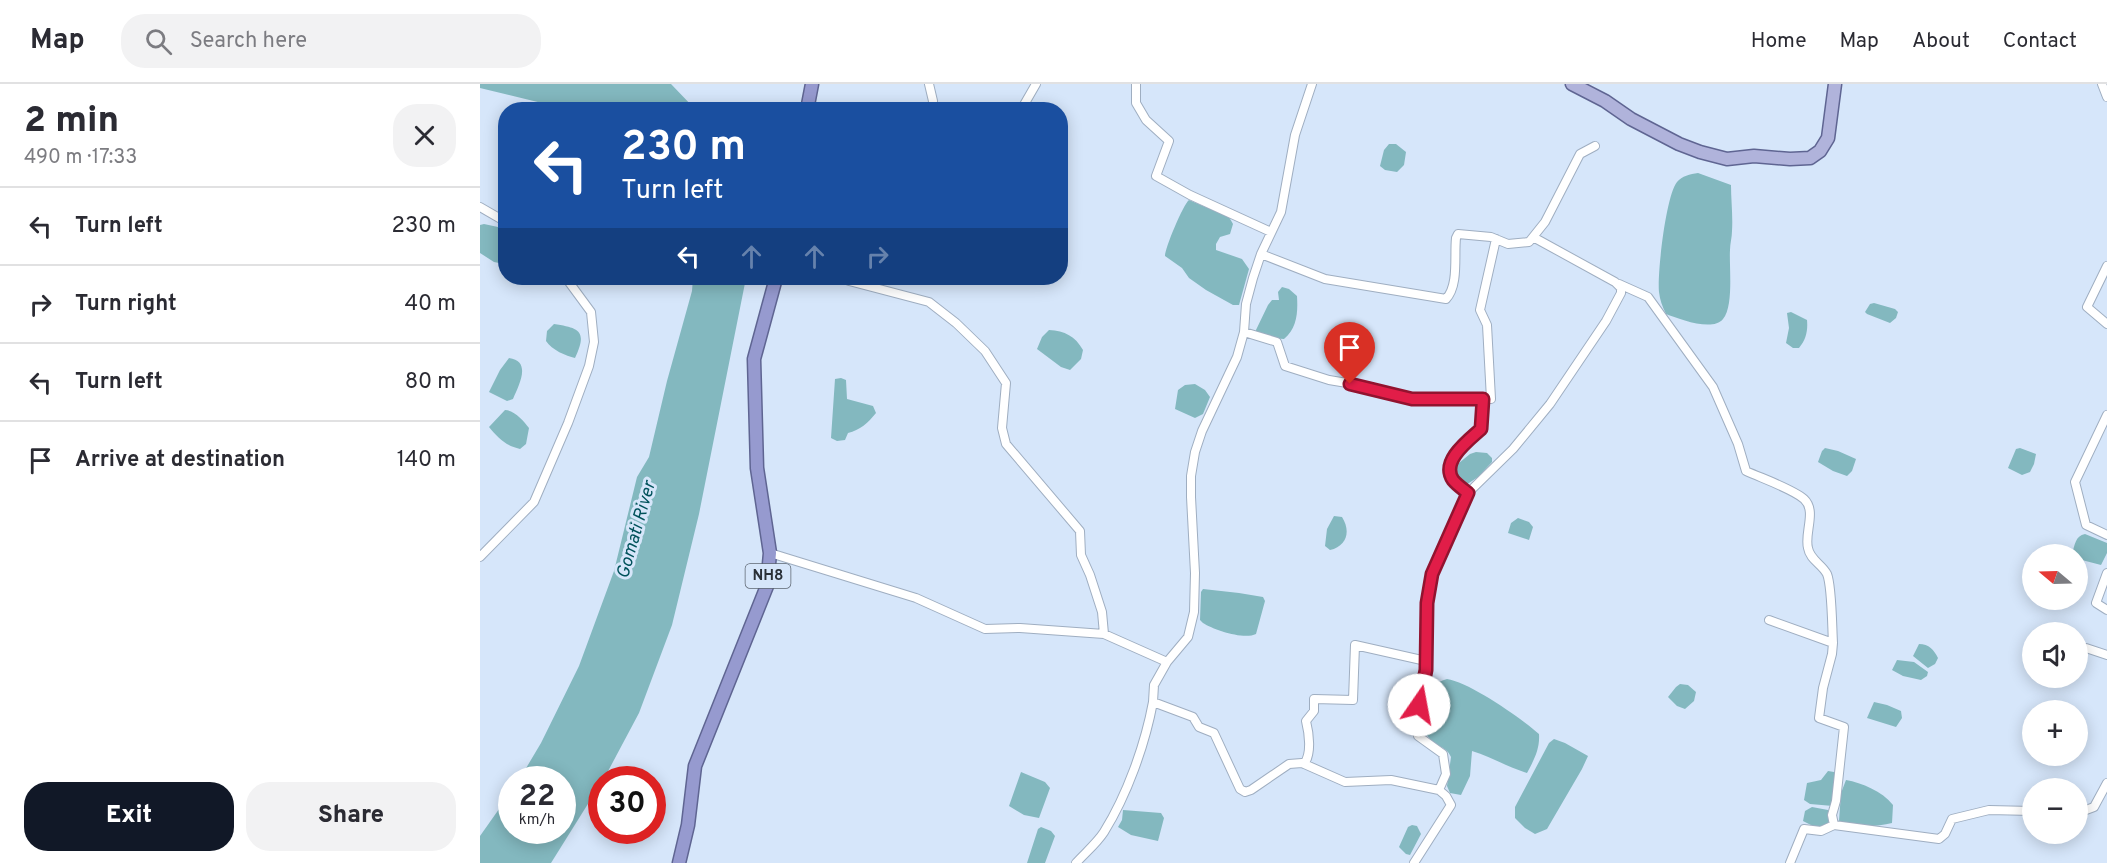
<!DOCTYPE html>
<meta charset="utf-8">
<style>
:root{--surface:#fff;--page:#f2f2f3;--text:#2b2b33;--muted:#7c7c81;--line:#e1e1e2;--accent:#111827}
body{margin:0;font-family:Overpass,sans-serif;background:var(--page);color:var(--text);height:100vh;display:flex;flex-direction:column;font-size:22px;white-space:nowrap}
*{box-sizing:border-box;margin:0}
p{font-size:20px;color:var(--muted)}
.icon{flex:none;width:33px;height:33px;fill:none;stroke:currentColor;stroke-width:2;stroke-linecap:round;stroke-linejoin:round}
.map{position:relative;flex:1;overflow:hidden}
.side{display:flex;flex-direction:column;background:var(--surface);width:480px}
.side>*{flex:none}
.hud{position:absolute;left:18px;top:18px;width:570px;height:183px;border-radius:24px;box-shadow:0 3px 15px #0003;background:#1a4fa0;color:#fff;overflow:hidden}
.needle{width:39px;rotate:289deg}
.buttons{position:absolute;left:1542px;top:460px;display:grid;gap:12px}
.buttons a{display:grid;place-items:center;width:66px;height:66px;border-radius:50%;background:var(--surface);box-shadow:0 3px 15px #0003;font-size:30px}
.speed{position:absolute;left:18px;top:682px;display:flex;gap:12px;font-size:30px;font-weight:700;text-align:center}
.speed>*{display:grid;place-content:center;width:78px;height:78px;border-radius:50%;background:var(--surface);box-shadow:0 3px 15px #0003;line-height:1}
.speed small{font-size:15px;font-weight:400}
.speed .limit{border:9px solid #d22;background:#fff;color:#111}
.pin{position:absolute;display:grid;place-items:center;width:51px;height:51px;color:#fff;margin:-62px -26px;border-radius:50% 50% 50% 0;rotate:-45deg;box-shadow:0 0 6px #0007}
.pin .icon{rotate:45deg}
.me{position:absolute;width:66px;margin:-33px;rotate:12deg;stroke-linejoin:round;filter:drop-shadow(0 0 4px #0008)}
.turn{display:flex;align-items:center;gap:21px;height:126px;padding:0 24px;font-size:27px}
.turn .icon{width:78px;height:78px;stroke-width:2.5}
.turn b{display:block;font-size:42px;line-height:51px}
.lanes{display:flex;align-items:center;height:57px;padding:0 24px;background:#0003;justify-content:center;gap:30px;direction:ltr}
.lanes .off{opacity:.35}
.round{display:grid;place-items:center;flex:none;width:63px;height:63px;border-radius:24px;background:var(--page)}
.head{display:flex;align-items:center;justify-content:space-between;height:102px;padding:0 24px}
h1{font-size:36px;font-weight:800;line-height:45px}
.action{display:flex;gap:12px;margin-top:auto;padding:12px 24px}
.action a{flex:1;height:69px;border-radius:24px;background:var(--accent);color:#fff;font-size:24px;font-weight:800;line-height:69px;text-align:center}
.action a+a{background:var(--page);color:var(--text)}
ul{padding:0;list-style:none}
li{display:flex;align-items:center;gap:18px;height:78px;padding:0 24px;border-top:2px solid var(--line)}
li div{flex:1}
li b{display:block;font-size:22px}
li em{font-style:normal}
header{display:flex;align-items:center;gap:36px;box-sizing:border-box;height:84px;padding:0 30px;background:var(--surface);border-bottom:2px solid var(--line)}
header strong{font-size:28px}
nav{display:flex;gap:33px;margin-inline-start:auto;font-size:21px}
.search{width:420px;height:54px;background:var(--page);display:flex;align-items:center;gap:15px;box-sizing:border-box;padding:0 21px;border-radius:24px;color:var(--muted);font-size:22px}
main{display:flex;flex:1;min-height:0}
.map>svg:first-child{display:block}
.water{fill:#83b8bf}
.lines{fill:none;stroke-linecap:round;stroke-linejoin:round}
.minor-casing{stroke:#9faec1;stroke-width:10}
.primary-casing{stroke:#5f6592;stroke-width:15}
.trunk-casing{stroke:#5f6592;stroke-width:15}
.minor{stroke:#fff;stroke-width:8}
.primary{stroke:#b0b3db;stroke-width:12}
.trunk{stroke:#969acf;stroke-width:12}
.route-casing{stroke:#92132f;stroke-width:15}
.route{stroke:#e11d48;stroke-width:10}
.labels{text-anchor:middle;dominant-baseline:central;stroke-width:6;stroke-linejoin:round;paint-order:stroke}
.shield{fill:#d6e6fa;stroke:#5e6772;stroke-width:1.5}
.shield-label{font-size:15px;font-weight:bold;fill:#2a3037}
.water-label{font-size:18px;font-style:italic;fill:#00525b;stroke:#d6e6fa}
</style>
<header>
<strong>Map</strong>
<div class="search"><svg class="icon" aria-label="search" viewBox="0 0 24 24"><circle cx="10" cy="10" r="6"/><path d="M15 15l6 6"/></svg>Search here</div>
<nav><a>Home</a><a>Map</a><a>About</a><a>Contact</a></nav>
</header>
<main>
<section class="side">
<div class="head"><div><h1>2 min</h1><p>490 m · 17:33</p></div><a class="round"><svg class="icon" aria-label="close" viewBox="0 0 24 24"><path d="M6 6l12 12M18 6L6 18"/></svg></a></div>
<ul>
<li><svg class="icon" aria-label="left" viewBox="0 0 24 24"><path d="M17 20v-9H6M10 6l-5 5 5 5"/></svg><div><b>Turn left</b></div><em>230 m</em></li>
<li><svg class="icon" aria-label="right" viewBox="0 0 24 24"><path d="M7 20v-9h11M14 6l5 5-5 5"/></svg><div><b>Turn right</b></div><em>40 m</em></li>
<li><svg class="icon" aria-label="left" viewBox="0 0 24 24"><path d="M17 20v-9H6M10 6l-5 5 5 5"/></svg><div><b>Turn left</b></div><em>80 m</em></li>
<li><svg class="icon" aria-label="arrive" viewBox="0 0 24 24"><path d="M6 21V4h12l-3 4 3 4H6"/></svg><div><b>Arrive at destination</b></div><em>140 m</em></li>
</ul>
<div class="action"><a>Exit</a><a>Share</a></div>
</section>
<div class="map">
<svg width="1627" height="779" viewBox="0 0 1627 779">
<rect width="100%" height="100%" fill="#d6e6fa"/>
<path class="water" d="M0,0H191L215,25H78L70,21L0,4Z
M909,60H916L926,68L924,81L917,88L905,86L900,82L904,66Z
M1218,89L1251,101C1251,116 1253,132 1252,147C1252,153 1250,160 1250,166C1249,182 1254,222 1243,235C1233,248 1199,235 1186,230C1182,222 1180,216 1179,208C1177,190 1186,111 1197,98C1202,92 1210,90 1218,89Z
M709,116L749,133L753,140L750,150L740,153L736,160V166L762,175L769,185L759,221H753L726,206L709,194L702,184L685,172C685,164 703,121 709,116Z
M4,140L18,143L25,148V178L24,180L14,178L0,169V141Z
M213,194H266L219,430L192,541L159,629L126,691L71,779H0V752L31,708L32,747H82V696H39L61,659L99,582L134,487L157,393L169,373L187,297L212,207Z
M802,203L809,205L817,212C818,229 817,244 804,255L790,254L775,248L788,221L792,216H799L798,208Z
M1394,219L1415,225L1418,228L1416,234L1410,239L1387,230L1385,228L1390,220Z
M1311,228L1327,236C1328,247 1326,256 1319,264H1313L1306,259L1309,244L1307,229Z
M74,240C101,244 107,248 95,274C86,272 72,266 66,257L67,247Z
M569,246C585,247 595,252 603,266L601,275L590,286L581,283L557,265L562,253Z
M29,274C52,277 39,301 33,315L27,317L9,308L20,286Z
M361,294L366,296L367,315L393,322L396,329C388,339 380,346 368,349L365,356L357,357L351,354L355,295Z
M715,300L725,306L730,313L723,330L715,334L695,325L698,306L705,301Z
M25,326C34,326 44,337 49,344L46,360L40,365C26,362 18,354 9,343Z
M1345,364L1358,367L1376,375L1372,387L1367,392L1353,387L1338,378L1342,367Z
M1540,364L1556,370L1554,380L1550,388L1542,391L1528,384L1536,365Z
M996,368L1007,369L1012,374V378L998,393L986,401L979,398L973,389L974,383L990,370Z
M854,432L862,433C871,447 867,462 850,466L845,462L847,445Z
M1038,434L1049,438L1053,443L1049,456L1028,449L1031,439Z
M1605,450L1627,459V469L1621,481L1598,475V471L1592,470C1595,461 1595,452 1605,450Z
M723,505L759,509L783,513L785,517L776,550C764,556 734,546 723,539L720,536L721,508Z
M1439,560C1449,560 1454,566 1458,574L1455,580L1448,584L1433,572Z
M1417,576L1434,578L1448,588L1447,592L1441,596L1423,592L1412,586Z
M967,595C989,598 1041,634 1059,650C1060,665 1054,676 1047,689C1028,683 1011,673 992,667L990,692L981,711L970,709L967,702L971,673C968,666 964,665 958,661C941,651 938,634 945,616C949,603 954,599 967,595Z
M1200,600L1208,601L1216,608L1214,617L1205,625L1197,622L1188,613L1196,603Z
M1394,618L1407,621L1421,627L1422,634L1416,643L1387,634Z
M1074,655L1085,659L1108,672L1102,685L1067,745L1055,750L1045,744L1035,734V723L1069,659Z
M1348,687L1354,688L1357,691L1353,722L1330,720L1324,716L1327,699L1341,696Z
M541,688L565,698L570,704L559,734L544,731L529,722Z
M1366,696C1382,699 1402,707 1413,721L1412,739C1396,743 1374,744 1359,737L1361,709Z
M1332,723L1348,726L1350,735L1347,741L1335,743L1323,737L1325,727Z
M643,726L681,729L684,734L678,757L651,751L638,743L642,736Z
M932,741L937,742L941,750L930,771L926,770L919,763L928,743Z
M561,743L571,747L575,752L565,779H547L558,745Z"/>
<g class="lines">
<defs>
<path id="minor" d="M449,0L453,17L452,26
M656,0V19L666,36L689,57L676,92L710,111L791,148
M1622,0L1627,13
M541,26L556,0
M0,123L26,138
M781,170L845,195L966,215C979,201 974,172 976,154L978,150L1011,153L1028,160L1049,158L1065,138L1100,70L1115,62
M1627,182L1607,223L1627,240
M365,194L369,197L449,218L476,239L505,267L526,299L522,344L526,360L600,447L601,471L610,491L622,528L624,550L687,578L674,601L673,618L713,633L719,643L734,649L760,705L765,708L771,706L809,680L822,679L865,698L911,696L959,706L966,690L963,670L938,652L935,639L946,586L947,519L952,490L988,409L1033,365L1070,320L1126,237L1141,209V204L1135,198L1053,153
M1139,200L1168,213L1233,303L1258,360L1266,387C1281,394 1313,405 1324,415C1337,427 1324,449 1328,464C1330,476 1342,480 1347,490C1352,502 1352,543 1353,559L1352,570L1343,604L1339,634L1364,643L1356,717L1352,731L1354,741L1341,747L1324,745L1310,779
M764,248L797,258L805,282L849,296L891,303L911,311L932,315H1003L1001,345C988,356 960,377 973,396C977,401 983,405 988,409
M1003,315H1011L1007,241L1000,226L1016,155
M1627,331L1595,398L1606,441L1627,451
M290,469L436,514L505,545L540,544L624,550
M0,473L54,418L88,339L109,282L114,258L111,228L86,194
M1627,489L1616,519L1627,526
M1289,536L1353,559
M1606,564L1627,571
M687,578L708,553L714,528L715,489L711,413V392L715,368L722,347L757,273L764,248L766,220L773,194L781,170L801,128L815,51L832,0
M824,680C832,670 829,649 826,637L834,627V615L873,616L875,561L946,577
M1598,729L1614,723L1627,699
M1354,741L1459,755L1465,750L1472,735L1509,726L1552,727
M596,779C605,769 617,759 624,748C647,711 665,661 673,618
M934,779L971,721L966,712L959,706"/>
<path id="primary" d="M1092,0L1125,17L1151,35L1199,60L1220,68L1247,75L1274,72L1310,75L1330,74L1340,67L1348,54L1355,0"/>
<path id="trunk" d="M327,26L332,0
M199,779L208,741L215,682L287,502L290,469L277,384L274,275L296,194"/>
</defs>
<use href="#minor" class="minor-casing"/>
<use href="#primary" class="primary-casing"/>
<use href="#trunk" class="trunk-casing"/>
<use href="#minor" class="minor"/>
<use href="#primary" class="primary"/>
<use href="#trunk" class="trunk"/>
</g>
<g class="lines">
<defs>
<path id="route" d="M870,300L932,315H1003L1001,345C989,356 960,377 973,396C977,401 983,405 988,409L952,490L947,519L946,586L939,621"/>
</defs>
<use href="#route" class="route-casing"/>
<use href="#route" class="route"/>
</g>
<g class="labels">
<rect class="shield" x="265.5" y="480" width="45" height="24" rx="4.5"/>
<g class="shield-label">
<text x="288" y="492">NH8</text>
</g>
<g class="water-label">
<text transform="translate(157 446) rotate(-74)">Gomati River</text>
</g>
</g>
</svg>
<div class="buttons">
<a><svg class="needle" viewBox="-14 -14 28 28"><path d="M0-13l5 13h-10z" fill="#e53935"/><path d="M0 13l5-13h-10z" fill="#7c7c81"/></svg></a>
<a><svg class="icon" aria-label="sound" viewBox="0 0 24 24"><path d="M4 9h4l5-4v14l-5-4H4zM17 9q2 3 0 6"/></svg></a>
<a>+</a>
<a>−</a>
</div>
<div class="speed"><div>22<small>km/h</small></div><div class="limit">30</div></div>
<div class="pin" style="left:870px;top:300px;background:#d93025"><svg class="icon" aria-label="arrive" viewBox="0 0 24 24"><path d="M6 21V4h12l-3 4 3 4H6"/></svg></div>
<svg class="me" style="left:939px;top:621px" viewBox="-20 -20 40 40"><circle r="19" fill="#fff"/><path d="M0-13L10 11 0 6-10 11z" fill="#e11d48"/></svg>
<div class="hud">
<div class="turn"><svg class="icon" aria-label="left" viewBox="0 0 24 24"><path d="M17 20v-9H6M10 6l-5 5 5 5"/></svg><div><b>230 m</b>Turn left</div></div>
<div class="lanes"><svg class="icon" aria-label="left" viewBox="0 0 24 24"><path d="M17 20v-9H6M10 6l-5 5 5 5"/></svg><svg class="icon off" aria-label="ahead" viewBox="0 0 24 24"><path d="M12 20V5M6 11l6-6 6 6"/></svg><svg class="icon off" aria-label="ahead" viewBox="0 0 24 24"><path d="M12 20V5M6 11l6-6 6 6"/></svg><svg class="icon off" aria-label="right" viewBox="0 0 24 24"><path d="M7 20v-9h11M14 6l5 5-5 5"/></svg></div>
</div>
</div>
</main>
